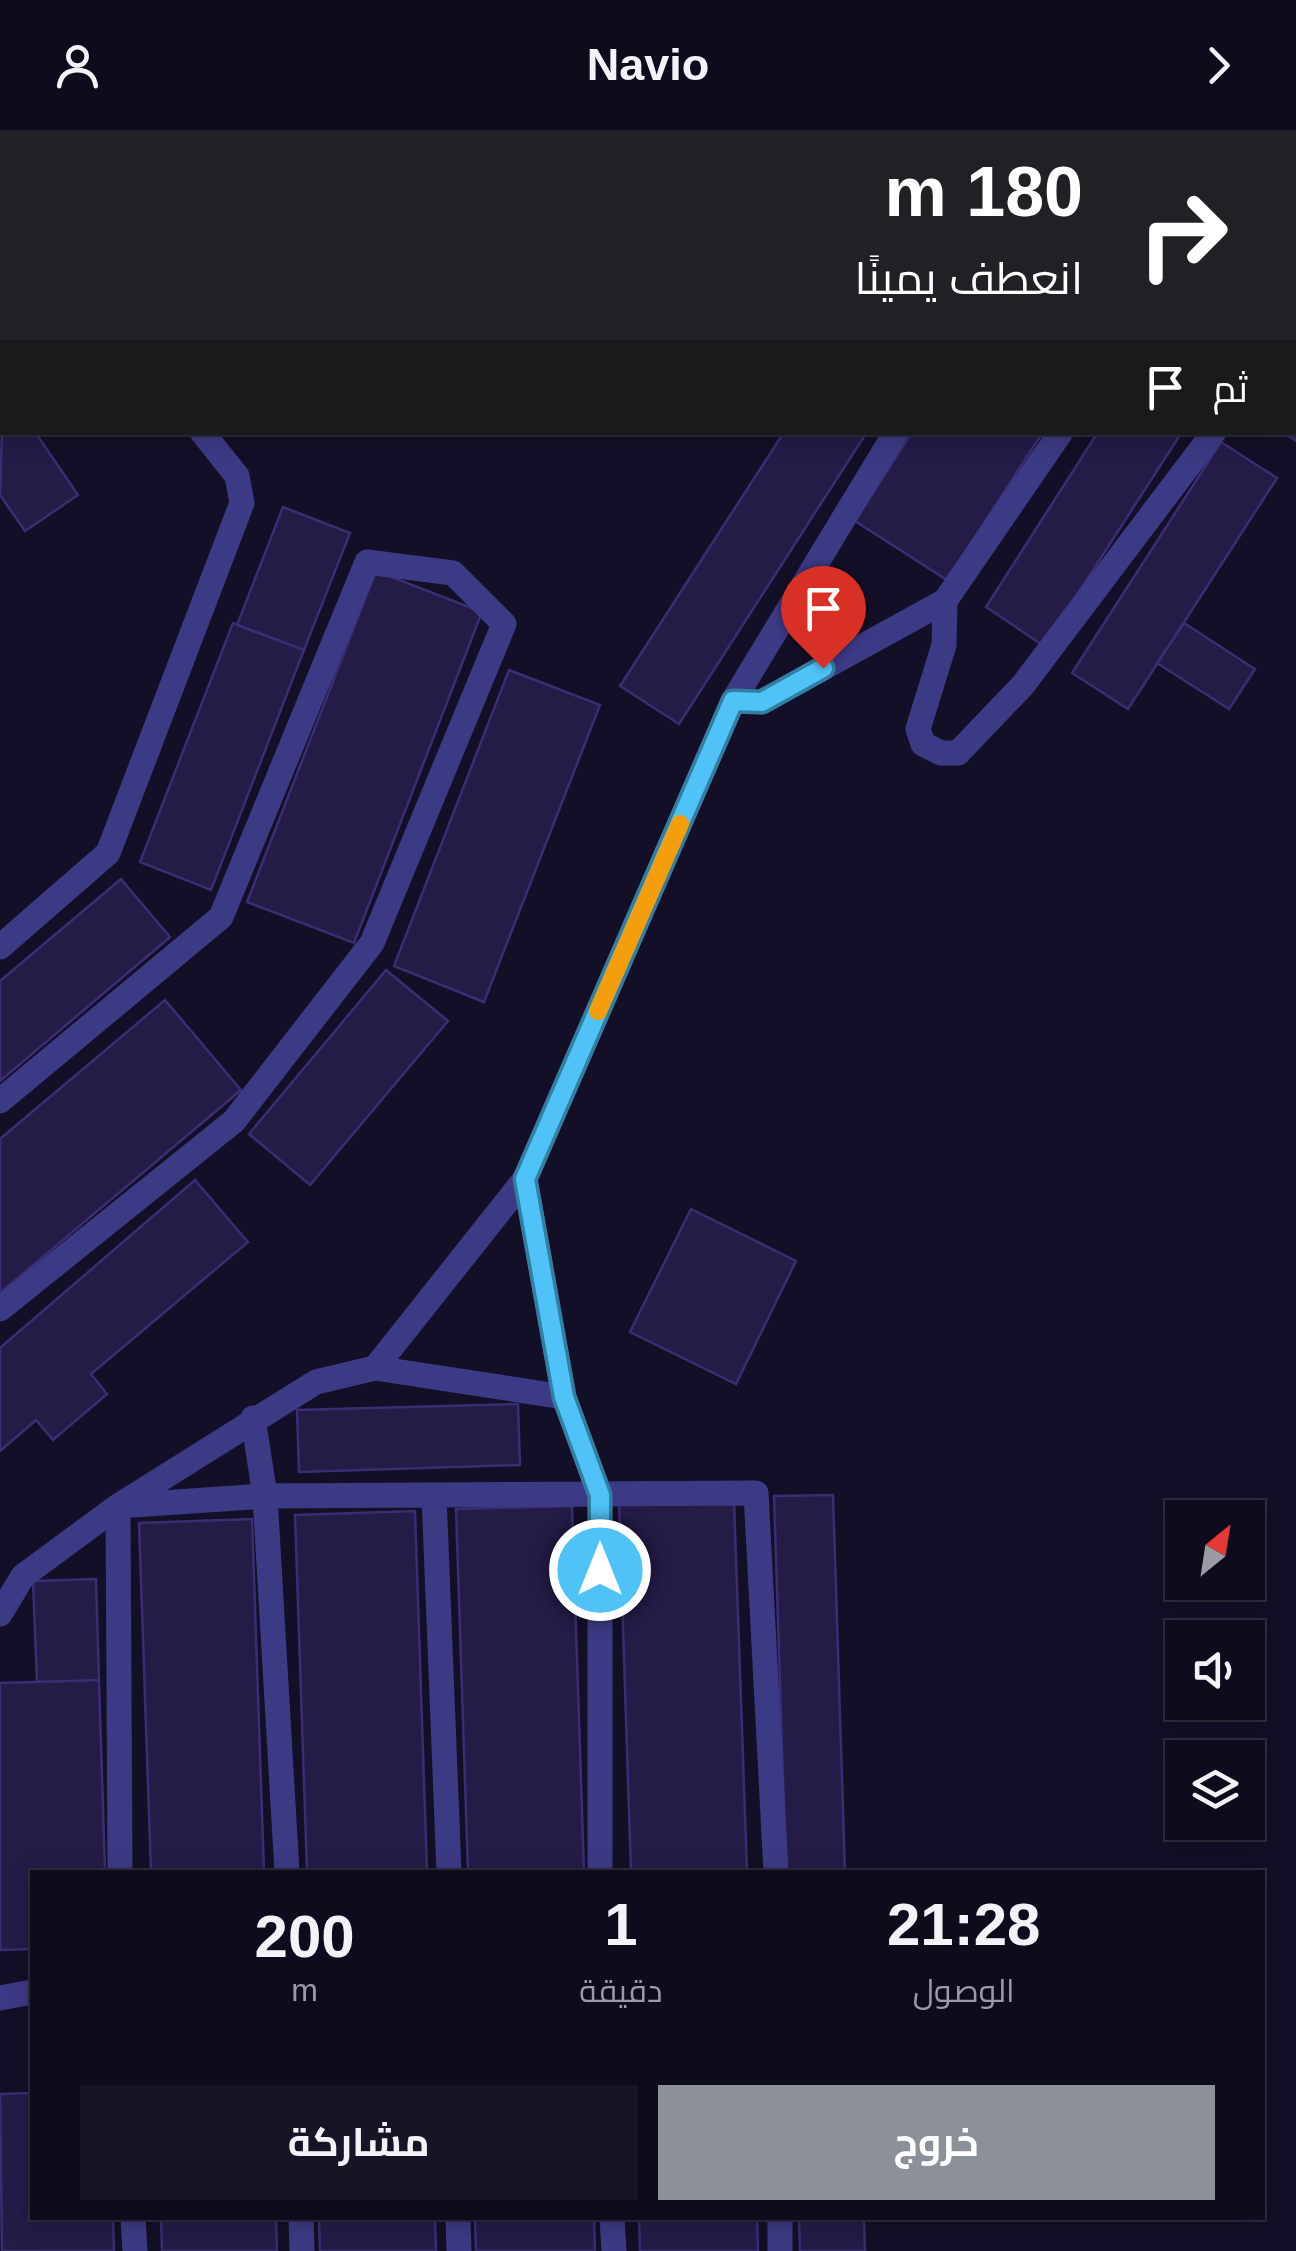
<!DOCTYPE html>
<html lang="ar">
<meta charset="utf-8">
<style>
:root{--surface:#0e0b1c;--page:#171425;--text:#f1f3f6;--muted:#9b9ba3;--line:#2e2b3b;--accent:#8c9099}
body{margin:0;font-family:Arial,Cairo,sans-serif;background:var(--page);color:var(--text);direction:rtl;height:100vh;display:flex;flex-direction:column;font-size:38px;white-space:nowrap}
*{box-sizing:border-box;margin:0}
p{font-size:32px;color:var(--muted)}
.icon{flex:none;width:55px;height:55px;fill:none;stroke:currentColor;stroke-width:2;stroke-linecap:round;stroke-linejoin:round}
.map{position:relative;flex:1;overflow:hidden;direction:ltr}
.details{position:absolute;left:30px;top:1740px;width:1235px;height:350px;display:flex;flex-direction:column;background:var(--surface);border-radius:0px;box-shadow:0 5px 25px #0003,0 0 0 2px var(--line);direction:rtl}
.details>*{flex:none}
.top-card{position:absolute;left:0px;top:0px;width:1298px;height:305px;box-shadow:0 5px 25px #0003,0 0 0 2px var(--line);direction:rtl;background:#202124;color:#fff;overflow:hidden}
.needle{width:65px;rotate:30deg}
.controls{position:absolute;left:1165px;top:1370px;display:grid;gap:20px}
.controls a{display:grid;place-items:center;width:100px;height:100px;border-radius:0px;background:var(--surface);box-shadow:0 5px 25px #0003,0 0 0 2px var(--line);font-size:50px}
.pin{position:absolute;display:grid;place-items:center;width:85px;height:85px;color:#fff;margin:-102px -42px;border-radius:50% 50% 50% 0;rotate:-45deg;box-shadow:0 0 10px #0007}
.pin .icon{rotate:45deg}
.me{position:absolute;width:110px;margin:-55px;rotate:0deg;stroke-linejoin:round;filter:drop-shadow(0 0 8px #0008)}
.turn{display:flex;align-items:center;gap:35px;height:210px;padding:0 50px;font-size:45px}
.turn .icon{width:130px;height:130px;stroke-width:2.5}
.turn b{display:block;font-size:70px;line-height:85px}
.then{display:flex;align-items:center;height:95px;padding:0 50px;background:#0003;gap:20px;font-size:38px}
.eta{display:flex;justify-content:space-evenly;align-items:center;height:170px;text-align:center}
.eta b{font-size:60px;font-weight:700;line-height:70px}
.button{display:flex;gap:20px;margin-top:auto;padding:20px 50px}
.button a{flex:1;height:115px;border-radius:0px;background:var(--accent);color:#fff;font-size:40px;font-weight:700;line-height:115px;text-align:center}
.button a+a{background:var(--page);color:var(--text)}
header{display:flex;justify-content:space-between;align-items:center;height:130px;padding:0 50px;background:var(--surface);font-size:45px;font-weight:700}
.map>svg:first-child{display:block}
.building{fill:#241b47;stroke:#3b2d73;stroke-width:2.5}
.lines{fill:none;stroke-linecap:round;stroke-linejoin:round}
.minor{stroke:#3d3a85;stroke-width:25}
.route-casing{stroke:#337fa1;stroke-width:25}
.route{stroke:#4fc3f7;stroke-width:18}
.slow{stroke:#f59e0b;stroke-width:18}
</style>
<header><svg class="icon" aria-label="forward" viewBox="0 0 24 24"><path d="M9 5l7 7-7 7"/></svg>Navio<svg class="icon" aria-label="person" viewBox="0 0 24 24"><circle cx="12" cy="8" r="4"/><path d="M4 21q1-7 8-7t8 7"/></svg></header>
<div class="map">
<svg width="1296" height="2121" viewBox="0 0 1296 2121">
<rect width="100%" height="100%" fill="#130f26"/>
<path class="building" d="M1110,0H1248L1109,2Z
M1296,1V109L1295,111V2Z
M2,83V206L0,207V85Z
M1296,200V311L1283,302H1295Z
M2,230V301L0,303V232Z
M2,301L35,302L78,365L25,401L0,365Z
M784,302H867L679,594L620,556Z
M912,302H1043L947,450L855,391Z
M1098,302H1182L1044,516L986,477Z
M1221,312L1277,348L1128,579L1072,543Z
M283,377L350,403L304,520L237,495Z
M376,441L482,482L354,813L247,772Z
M233,493L304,520L211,760L140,732Z
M1184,493L1255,539L1229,579L1157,533Z
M509,540L600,575L484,872L394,836Z
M121,749L170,807L0,951V851Z
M386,840L448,891L310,1055L249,1004Z
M165,870L241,960L0,1163V1009Z
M195,1050L248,1112L91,1244L107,1264L53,1310L36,1290L0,1321V1218Z
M691,1079L796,1131L736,1254L630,1202Z
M518,1274L520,1335L299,1342L297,1280Z
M833,1365L845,1742H786L774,1366Z
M734,1371L747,1742H631L619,1374Z
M572,1376L584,1742H468L456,1379Z
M415,1381L427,1742H307L295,1385Z
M252,1389L264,1742H151L139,1393Z
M96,1449L99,1550L37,1552L33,1451Z
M99,1550L105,1742H32V1819L0,1820V1553Z
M32,1963V2088H113L114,2121H2L0,1964Z
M161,2088H276L277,2121H162Z
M319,2088H435L436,2121H320Z
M475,2088H594L595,2121H476Z
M639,2088H757L758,2121H640Z
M799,2088H864L865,2121H800Z"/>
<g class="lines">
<path class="minor" d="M55,2L58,0
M1079,2L1081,0
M1256,2L1258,0
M0,50L2,54
M1295,177L1296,176
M945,471L944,515L918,599L923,614L941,623H958L1023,555L1214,302
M733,571L896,302
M0,817L108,723L242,373L237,346L202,302
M0,971L221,787L367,432L453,443L504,494L372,813L234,991L0,1179
M375,1238L525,1049
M564,1267L525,1049L733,571L761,572L945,471L1061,302
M253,1288L265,1366L287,1742
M434,1365L449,1742
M0,1484L23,1446L118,1376L265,1366L756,1363L776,1742
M120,1742L118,1376L316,1252L375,1238L564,1267L600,1365V1742
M0,1868L32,1862
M133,2088L135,2121
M301,2088L302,2121
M458,2088L459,2121
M612,2088L614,2121
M780,2121V2088"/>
</g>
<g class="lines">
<defs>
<path id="route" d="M600,1440V1365L564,1267L525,1049L733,571L762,572L823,538"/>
</defs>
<use href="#route" class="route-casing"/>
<use href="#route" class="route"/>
<path class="slow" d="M598,881L680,694"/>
</g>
</svg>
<div class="controls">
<a><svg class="needle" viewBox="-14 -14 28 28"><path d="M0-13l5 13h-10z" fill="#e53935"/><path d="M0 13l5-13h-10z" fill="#9b9ba3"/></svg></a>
<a><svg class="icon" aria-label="sound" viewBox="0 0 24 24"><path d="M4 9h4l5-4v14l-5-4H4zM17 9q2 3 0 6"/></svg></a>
<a><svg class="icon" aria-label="layers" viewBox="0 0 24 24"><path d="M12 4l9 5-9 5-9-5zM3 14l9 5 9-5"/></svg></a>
</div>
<div class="pin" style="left:823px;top:538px;background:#d93025"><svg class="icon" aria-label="arrive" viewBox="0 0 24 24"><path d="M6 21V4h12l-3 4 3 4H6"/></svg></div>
<svg class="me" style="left:600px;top:1440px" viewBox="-20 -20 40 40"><circle r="17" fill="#4fc3f7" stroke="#fff" stroke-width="3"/><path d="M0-11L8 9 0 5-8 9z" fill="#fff"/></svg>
<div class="top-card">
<div class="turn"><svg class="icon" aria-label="right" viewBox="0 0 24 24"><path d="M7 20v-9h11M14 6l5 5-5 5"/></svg><div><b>180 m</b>انعطف يمينًا</div></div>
<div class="then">ثم<svg class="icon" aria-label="arrive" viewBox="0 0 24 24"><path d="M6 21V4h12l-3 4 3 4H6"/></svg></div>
</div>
<section class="details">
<div class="eta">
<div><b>21:28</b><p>الوصول</p></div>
<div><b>1</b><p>دقيقة</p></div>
<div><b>200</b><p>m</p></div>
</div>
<div class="button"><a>خروج</a><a>مشاركة</a></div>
</section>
</div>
